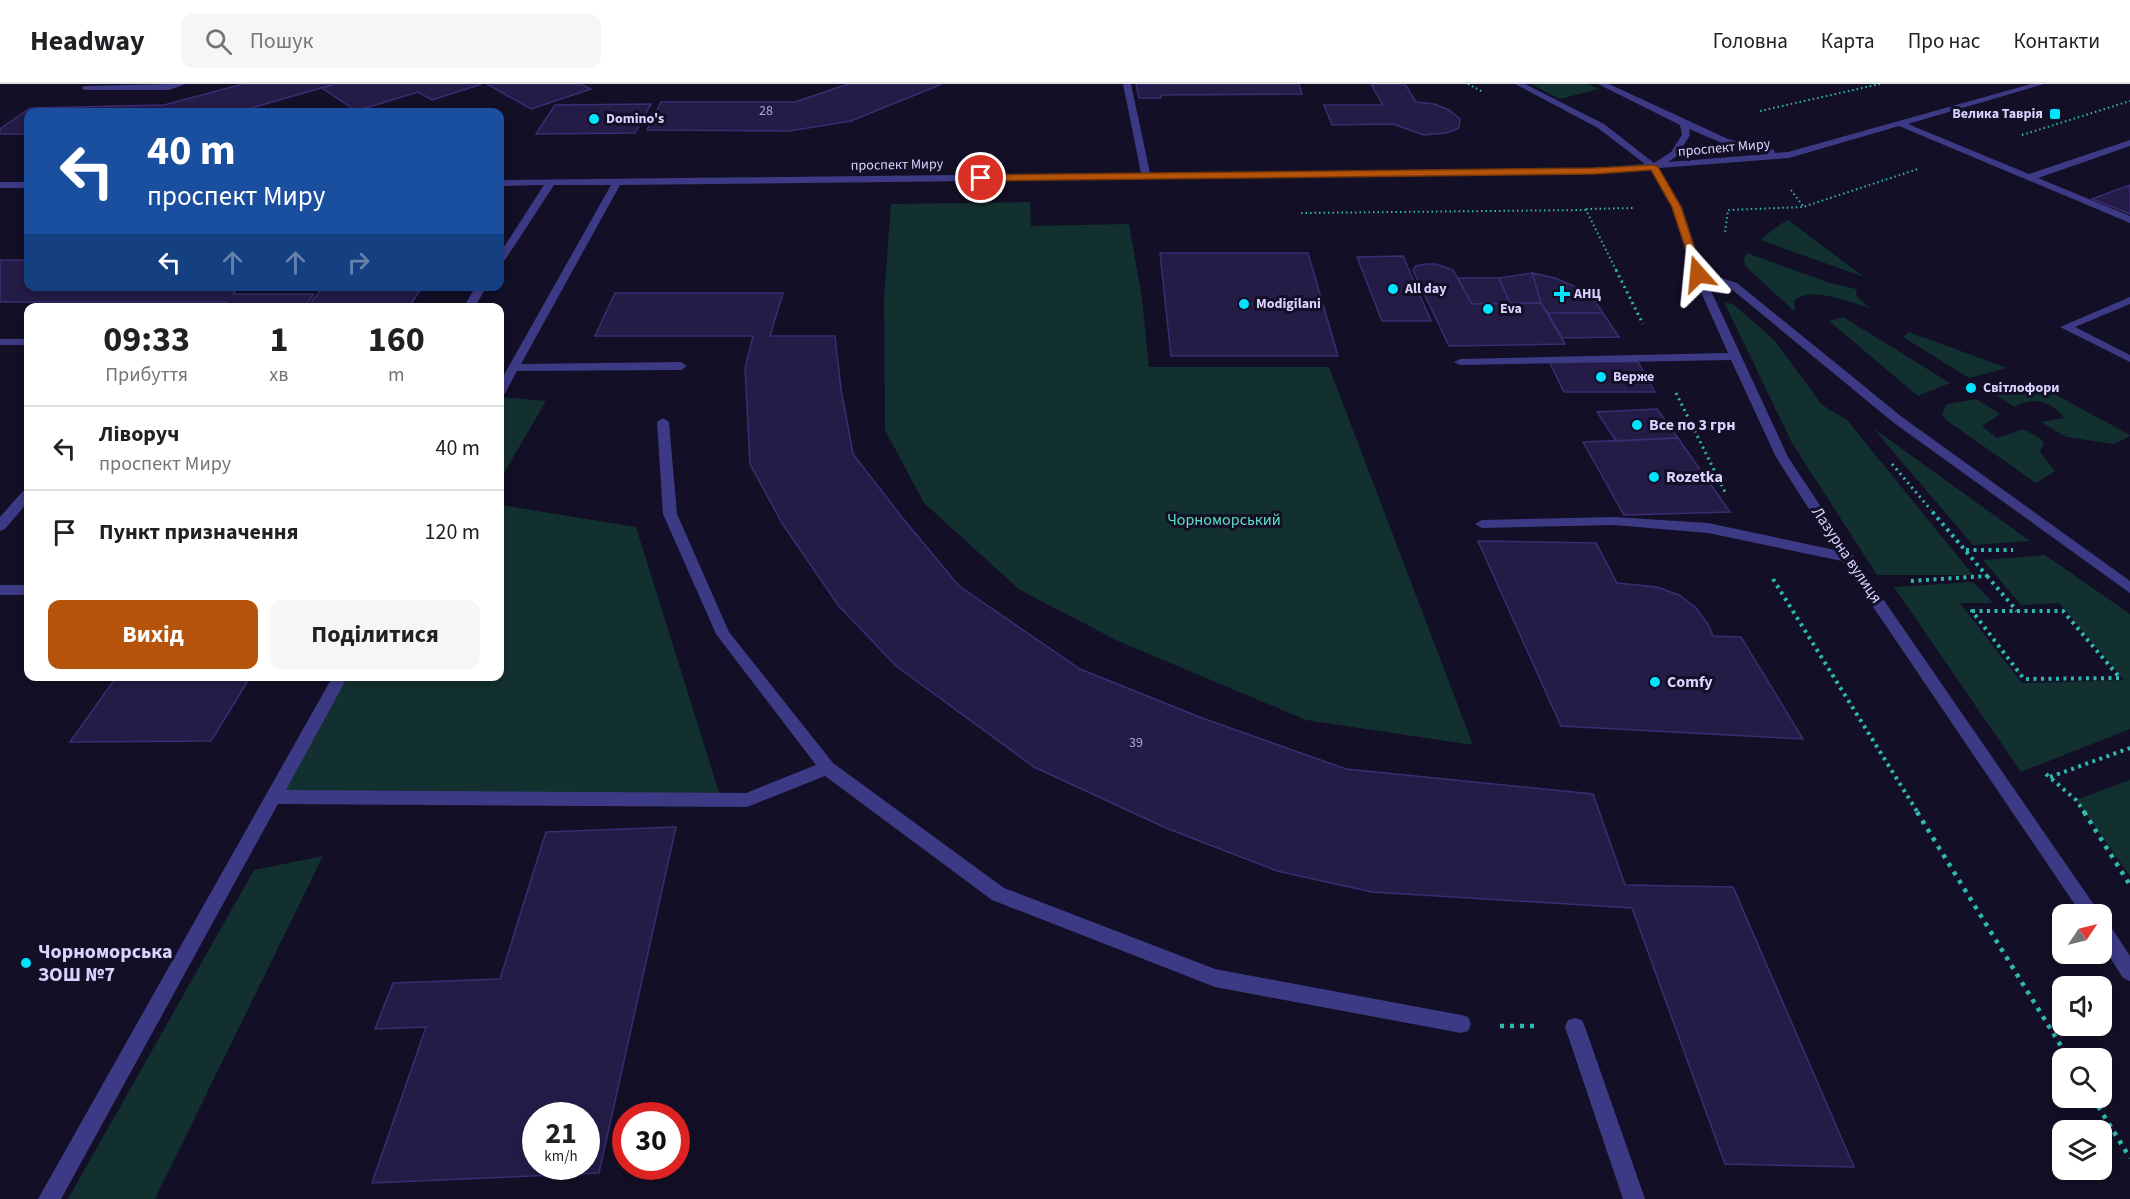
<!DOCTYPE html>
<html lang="uk">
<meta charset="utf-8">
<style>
:root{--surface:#fff;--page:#f6f6f6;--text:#202124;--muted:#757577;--line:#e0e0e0;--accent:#b45309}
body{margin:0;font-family:"Source Sans 3",sans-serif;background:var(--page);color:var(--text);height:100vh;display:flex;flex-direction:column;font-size:22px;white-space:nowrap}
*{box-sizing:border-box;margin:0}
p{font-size:20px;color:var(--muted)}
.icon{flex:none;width:33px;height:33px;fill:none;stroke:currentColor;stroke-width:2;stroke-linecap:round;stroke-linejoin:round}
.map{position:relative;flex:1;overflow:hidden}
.side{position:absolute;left:24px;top:219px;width:480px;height:378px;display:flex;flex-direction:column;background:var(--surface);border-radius:12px;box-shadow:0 3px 9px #0003}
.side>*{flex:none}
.banner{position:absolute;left:24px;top:24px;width:480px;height:183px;border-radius:12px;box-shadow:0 3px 9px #0003;background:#1a4fa0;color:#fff;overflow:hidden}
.needle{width:39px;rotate:55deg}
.tools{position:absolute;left:2052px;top:820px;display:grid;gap:12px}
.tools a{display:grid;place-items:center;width:60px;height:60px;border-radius:12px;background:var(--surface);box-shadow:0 3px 9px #0003;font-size:30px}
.speed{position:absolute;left:522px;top:1018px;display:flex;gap:12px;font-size:30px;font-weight:700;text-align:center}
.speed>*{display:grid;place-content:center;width:78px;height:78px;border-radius:50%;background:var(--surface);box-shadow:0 3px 9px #0003;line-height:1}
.speed small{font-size:15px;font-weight:400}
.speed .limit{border:9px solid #d22;background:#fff;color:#111}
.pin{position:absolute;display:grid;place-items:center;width:51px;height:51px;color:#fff;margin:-26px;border:3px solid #fff;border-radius:50%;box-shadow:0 2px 6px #0007}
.me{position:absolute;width:66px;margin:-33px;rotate:342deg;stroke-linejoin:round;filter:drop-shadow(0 0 4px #0008)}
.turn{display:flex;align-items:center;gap:21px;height:126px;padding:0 24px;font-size:27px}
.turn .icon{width:78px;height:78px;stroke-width:2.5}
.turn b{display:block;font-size:42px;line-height:51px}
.lanes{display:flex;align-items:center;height:57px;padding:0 24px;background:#0003;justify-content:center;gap:30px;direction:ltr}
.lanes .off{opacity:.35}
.eta{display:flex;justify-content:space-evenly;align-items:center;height:102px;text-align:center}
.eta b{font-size:36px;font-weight:700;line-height:42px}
.cta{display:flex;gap:12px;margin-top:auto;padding:12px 24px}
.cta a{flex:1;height:69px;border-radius:12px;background:var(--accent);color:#fff;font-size:24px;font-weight:700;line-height:69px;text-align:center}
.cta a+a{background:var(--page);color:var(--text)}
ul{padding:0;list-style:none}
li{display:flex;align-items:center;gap:18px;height:84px;padding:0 24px;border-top:2px solid var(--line)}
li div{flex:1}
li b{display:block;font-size:22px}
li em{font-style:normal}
header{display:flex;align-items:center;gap:36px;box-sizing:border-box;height:84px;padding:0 30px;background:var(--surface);border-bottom:2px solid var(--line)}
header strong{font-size:28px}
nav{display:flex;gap:33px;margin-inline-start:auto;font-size:21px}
.search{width:420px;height:54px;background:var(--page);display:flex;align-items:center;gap:15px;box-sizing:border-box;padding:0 21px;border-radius:12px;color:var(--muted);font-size:22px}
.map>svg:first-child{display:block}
.green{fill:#12302f}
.building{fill:#241b47;stroke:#3b2d73;stroke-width:1.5;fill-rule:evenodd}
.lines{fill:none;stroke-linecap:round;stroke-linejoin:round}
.path-far3{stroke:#2fb8b0;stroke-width:2;stroke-dasharray:1.5 3;stroke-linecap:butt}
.path-far2{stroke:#2fb8b0;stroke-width:3;stroke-dasharray:2 4;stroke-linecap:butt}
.path-far1{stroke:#2fb8b0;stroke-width:4;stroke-dasharray:3 4.5;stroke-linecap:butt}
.path{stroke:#2fb8b0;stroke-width:4.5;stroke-dasharray:4 6;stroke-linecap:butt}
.minor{fill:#3d3a85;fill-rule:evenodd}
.route{fill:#b45309;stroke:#753606;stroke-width:1.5}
.poi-dot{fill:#00e5ff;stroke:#130f26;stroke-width:2}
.labels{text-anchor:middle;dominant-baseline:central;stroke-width:6;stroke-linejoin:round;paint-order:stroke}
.number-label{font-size:14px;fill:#aca6d1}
.far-poi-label{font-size:14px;font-weight:bold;fill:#d9d4ff;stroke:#130f26;text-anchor:start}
.far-street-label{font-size:14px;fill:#d9d4ff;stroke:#130f26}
.poi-label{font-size:16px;font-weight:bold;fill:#d9d4ff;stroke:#130f26;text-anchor:start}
.park-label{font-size:16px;fill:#5fe0c0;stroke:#130f26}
.street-label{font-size:16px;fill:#d9d4ff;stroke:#130f26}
.near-poi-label{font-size:20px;font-weight:bold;fill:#d9d4ff;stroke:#130f26;text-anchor:start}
</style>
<header>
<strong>Headway</strong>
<div class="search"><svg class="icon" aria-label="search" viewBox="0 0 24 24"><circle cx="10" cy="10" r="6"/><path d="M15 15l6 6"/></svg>Пошук</div>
<nav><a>Головна</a><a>Карта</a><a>Про нас</a><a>Контакти</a></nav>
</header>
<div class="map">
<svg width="2130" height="1115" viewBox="0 0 2130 1115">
<rect width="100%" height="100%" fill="#130f26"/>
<path class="green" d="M1531,0H1588L1599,5L1560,15Z
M1030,118L1031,142L1129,140L1142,214L1149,283H1329L1473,661L1306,636L1118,557L1020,506L924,419L885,346L884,214L891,120Z
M1788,136L1864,193L1760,156L1779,141Z
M1747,169L1830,199L1856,205L1857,213L1870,224C1848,218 1814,202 1794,216L1795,228L1745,182L1744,175Z
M1724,218L1733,220L1775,257L1822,321L1847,336L1973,491H1877L1792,359Z
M1843,233L1950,299L1918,312L1829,237Z
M1909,248L2007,284L1969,294L1903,253Z
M2030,297L2130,351V352L2114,360L2066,353L2041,338L2064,334C2053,318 2032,311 2015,323L1988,306Z
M500,313L546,317L500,396Z
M1976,315L2000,330L1982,342L1997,354L2023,345L2040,354L2044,359L2040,368L2055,387L2036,399L1946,336L1942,330L1947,320Z
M1873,344L2030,457L1973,461Z
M500,421L636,443L722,718L274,713L341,593L500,592Z
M2045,471L2130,530V645L2021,688L1894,503L1973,498L1993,519H1960L2022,599L2124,596L2059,519L2021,521L1983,476Z
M2130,696V792L2076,716Z
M323,772L155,1115H68L254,786Z"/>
<path class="building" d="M243,0H335L237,28H28V50H0V45L30,24L164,21Z
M335,0H482L432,16L418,8L356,27L322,4Z
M487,0H581L591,5L531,25Z
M848,0H942L851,37L789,47L647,46L661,18H795Z
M1136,0H1299L1302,10L1161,11V14H1139Z
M1371,0H1405L1416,18L1434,20L1449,26L1460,35L1459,44L1446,49L1424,51L1393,40L1332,41L1324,21H1383Z
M651,20L635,49L536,50L555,21Z
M2130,101V130L2092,115Z
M1160,169H1308L1338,272H1171Z
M1403,172L1431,237H1382L1357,173Z
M0,176H28V202H240L233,210H314L303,224H221L226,218H0Z
M1425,180H1436L1453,186L1472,220L1541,219L1565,260L1449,262L1413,186L1416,182Z
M1532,189L1555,194L1576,203L1595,217L1603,229H1548L1541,219Z
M1532,189L1541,219H1510L1499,194Z
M1458,194H1499L1510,219L1472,220Z
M324,202H423L408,224H307Z
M615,209H783L770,252H835L841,305L853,370L901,432L959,502L1080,585L1202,634L1346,685L1593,710L1625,801L1733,803L1854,1083L1725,1080L1632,824L1372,808L1277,787L1166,744L1034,683L896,582L838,521L782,439L750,380L745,284L753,252H595Z
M1548,229H1603L1619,253L1562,254Z
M1549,277L1638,278L1655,308H1564Z
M1657,325L1678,354L1616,357L1597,328Z
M1678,354L1730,428L1624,431L1583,358Z
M1478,457L1596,459L1617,499L1657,503L1679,511L1696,524L1708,540L1713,552L1741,553L1803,655L1561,642Z
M117,592H251L211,657L70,658Z
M676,743L599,1089L372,1099L426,943L375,945L393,899L500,895L546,748ZM536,1032H586V1083H536Z"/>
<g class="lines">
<path class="path-far3" d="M1468,0L1483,8
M1760,27L1880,0
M2022,51L2130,17
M1791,106L1803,122
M1586,125L1635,124
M1301,129L1586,126L1617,188
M1725,148L1728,126L1803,123L1918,85"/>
<path class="path-far2" d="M1616,186L1643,240
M1676,309L1726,410
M1892,380L1931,426"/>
<path class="path-far1" d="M1966,466H2013
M1987,492L2017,527
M1773,495L1918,729
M1911,497L1987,492L1930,425
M1972,527H2063L2120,594L2024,595Z
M2046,690L2076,716L2085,729
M2050,693L2130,664"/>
<path class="path" d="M1917,728L2069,975
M2084,728L2130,801
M1500,942H1535
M2093,1014L2130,1074"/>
<path class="minor" d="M173,0H186L169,6H85L81,4L85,2Z
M1123,0H1131L1150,89L1595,84L1645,80L1598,44L1515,0H1525L1604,40L1654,79L1671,68L1682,51L1680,41L1598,0H1609L1728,55L1774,66L1775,69L1788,68L2031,0H2044L1908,40L2029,90L2130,56V62L2038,94L2130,132V139L1899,42L1789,74L1659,84L1682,123L1703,188L1737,199L1902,333L2130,497V509L1894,339L1729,203L1706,196L1788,373L1852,470L2101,831H2082L1842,477L1708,449L1614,441L1482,444L1475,440L1482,436L1614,433L1708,439L1835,466L1776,373L1731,276L1460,281L1454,278L1460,275L1728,269L1693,190L1672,123L1651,85L1595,90L620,101L521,280L681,278L687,282L681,286L517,287L504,311H500V298L611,101H554L505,176L500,179V169L544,101L500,102V96L1141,89ZM1689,45L1722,59L1768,70L1668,78L1677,72L1690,51Z
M0,98H28V104H0Z
M476,202H487L474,224H463Z
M2130,213V220L2075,243L2130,271V278L2060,243Z
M0,255H28V261H0Z
M663,334L669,338L677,430L729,548L833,679L1004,804L1215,885L1461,931L1468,933L1471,940L1468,947L1461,949L1215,903L992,816L825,692L747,723L278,720L61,1115H38L333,592H348L286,706L746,709L816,681L716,550L663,430L657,338Z
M28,406V418L5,445L0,447V433L23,407Z
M0,501H28V511H0Z
M2102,838L2109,840L2130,872V897L2123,894L2102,861Z
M1575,934L1582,936L1585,943L1645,1115H1623L1565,943L1568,936Z"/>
</g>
<path class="route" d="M1654,81L1658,83L1681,123L1703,190L1702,192L1694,190L1672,123L1651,86L1594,90L981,97L976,94L981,91L1594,84Z"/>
<g class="poi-dot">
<rect x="2049" y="24" width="12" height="12" rx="3"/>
<circle cx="594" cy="35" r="6"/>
<circle cx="1393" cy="205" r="6"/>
<path d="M1559 201h6v6h6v6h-6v6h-6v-6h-6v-6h6z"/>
<circle cx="1244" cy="220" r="6"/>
<circle cx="1488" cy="225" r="6"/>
<circle cx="1601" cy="293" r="6"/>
<circle cx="1971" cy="304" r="6"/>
<circle cx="1637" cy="341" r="6"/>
<circle cx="1654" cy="393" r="6"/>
<circle cx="1655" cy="598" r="6"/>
<circle cx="26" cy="879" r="6"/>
</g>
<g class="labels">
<g class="number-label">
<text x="766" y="27">28</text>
<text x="1136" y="659">39</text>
</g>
<g class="far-poi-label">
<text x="2043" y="30" text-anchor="end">Велика Таврія</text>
<text x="606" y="35">Domino's</text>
<text x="1405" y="205">All day</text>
<text x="1574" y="210">АНЦ</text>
<text x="1256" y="220">Modigilani</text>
<text x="1500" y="225">Eva</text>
<text x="1613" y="293">Верже</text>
<text x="1983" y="304">Світлофори</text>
</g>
<g class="far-street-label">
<text transform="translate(1724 64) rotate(-5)">проспект Миру</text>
<text transform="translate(897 81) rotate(-1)">проспект Миру</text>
</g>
<g class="poi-label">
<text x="1649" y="341">Все по 3 грн</text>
<text x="1666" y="393">Rozetka</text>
<text x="1667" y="598">Comfy</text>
</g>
<g class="park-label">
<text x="1224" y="436">Чорноморський</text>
</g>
<g class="street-label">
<text transform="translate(1847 471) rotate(56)">Лазурна вулиця</text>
</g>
<g class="near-poi-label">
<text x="38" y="868">Чорноморська<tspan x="38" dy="23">ЗОШ №7</tspan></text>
</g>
</g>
</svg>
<div class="tools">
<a><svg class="needle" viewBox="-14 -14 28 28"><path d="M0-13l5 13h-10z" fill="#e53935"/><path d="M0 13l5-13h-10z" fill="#757577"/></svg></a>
<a><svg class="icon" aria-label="sound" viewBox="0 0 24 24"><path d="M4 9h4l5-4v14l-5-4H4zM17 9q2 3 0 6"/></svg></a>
<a><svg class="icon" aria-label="search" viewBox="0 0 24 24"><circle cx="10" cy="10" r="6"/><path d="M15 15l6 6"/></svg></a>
<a><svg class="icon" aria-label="layers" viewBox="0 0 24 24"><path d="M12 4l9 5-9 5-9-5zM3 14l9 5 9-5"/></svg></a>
</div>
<div class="speed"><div>21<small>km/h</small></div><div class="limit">30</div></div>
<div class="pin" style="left:981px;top:94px;background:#d93025"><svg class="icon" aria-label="arrive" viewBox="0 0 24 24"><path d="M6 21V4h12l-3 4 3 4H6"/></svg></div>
<svg class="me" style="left:1698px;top:190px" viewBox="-20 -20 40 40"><path d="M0-17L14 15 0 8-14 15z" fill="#b45309" stroke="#fff" stroke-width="4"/></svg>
<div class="banner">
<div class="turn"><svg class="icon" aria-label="left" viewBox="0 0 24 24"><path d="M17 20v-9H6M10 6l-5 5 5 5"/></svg><div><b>40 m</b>проспект Миру</div></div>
<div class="lanes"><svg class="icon" aria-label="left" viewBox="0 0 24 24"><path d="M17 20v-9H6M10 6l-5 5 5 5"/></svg><svg class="icon off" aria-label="ahead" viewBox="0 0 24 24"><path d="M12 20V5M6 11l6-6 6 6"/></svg><svg class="icon off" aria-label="ahead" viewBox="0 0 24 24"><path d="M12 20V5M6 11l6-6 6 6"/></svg><svg class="icon off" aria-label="right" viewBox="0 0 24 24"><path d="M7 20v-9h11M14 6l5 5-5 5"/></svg></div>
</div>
<section class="side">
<div class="eta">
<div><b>09:33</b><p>Прибуття</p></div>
<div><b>1</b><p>хв</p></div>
<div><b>160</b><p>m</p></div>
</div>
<ul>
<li><svg class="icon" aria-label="left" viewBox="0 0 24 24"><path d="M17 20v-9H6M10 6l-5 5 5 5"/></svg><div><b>Ліворуч</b><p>проспект Миру</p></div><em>40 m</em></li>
<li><svg class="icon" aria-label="arrive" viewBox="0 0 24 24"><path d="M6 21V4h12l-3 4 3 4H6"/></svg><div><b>Пункт призначення</b></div><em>120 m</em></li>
</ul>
<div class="cta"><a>Вихід</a><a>Поділитися</a></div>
</section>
</div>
